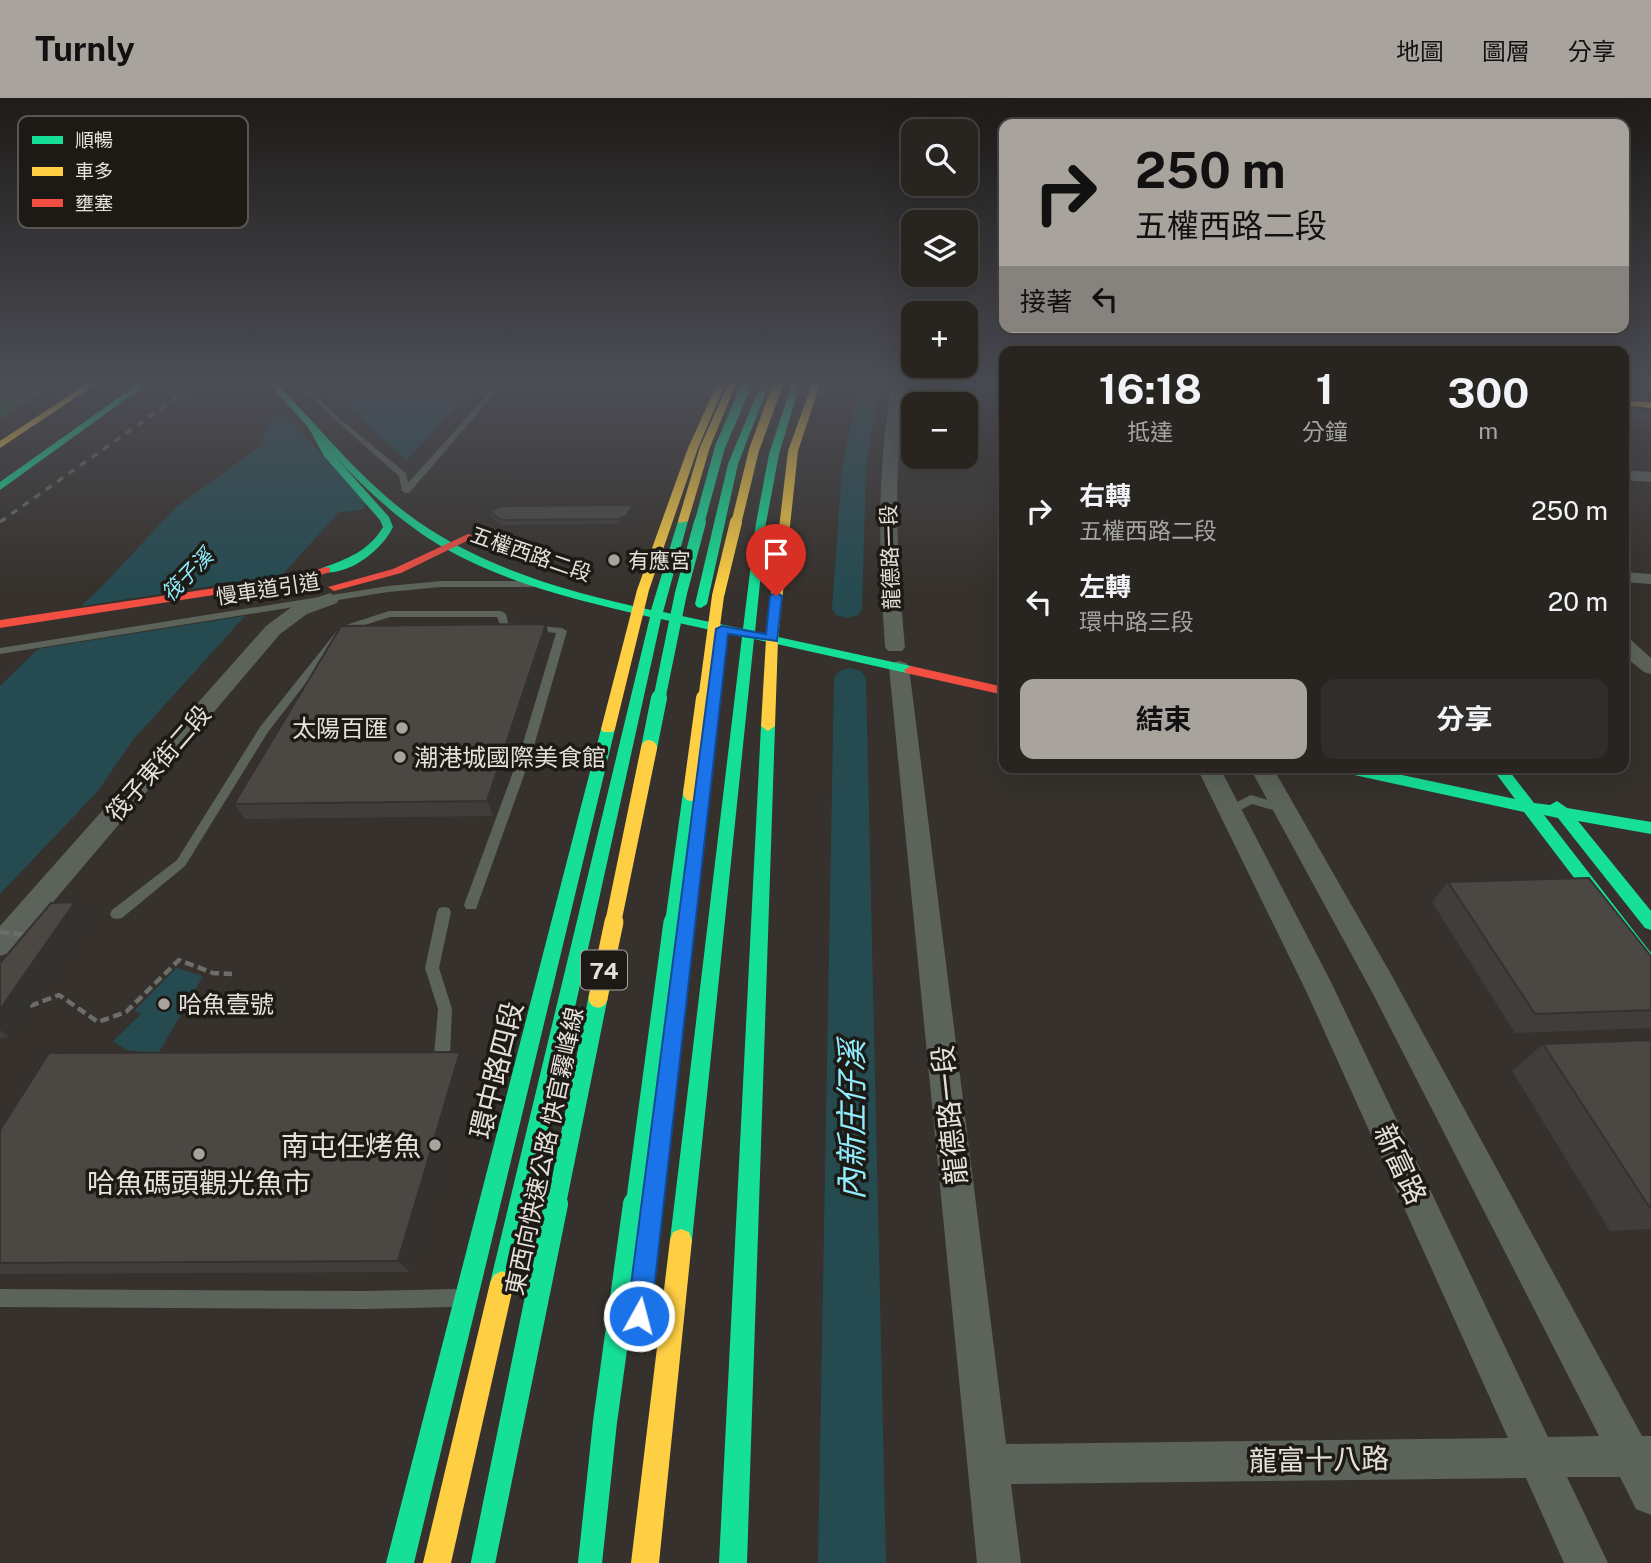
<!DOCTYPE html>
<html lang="zh-TW">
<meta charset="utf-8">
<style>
:root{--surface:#282521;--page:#302d2a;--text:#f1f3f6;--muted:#a5a5a5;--line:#44423f;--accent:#a8a39d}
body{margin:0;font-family:"Public Sans","Noto Sans TC",sans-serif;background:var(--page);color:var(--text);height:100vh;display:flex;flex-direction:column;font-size:26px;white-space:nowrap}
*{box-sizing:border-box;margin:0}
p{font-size:23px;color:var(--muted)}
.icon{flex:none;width:38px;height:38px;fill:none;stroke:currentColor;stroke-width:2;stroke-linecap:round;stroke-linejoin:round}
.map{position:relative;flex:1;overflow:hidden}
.panel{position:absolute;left:999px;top:248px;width:630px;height:427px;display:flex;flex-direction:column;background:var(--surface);border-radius:14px;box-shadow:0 7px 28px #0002,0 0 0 2px var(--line)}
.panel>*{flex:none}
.guide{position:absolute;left:999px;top:21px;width:630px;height:214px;border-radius:14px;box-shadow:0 7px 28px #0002,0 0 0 2px var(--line);background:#a8a39d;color:#111;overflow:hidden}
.controls{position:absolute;left:901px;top:21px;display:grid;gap:14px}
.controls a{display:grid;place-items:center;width:77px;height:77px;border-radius:14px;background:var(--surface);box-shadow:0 7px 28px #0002,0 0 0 2px var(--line);font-size:35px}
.pin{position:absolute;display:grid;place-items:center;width:60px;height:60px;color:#fff;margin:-72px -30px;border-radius:50% 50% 50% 0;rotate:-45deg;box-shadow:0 0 7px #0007}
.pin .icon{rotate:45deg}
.me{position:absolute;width:77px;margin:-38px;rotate:7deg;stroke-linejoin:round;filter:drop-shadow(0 0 5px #0008)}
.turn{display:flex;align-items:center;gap:24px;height:147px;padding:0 21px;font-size:32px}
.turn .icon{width:91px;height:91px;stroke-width:2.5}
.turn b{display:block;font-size:49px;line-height:60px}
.then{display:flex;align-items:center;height:66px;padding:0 21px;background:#0003;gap:14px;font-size:26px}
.eta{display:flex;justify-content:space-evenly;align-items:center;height:119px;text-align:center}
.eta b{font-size:42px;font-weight:700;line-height:49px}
.primary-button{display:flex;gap:14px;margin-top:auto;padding:14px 21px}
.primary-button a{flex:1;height:80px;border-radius:14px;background:var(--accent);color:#111;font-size:28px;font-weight:700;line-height:80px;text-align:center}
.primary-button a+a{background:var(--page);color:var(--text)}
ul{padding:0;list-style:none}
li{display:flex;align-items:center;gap:21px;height:91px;padding:0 21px}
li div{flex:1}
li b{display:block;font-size:26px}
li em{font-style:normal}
header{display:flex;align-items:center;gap:42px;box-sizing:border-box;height:98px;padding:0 35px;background:var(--accent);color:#111}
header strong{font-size:33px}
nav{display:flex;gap:38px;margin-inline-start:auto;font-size:24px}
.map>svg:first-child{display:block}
.green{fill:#265b31}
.water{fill:#254b51}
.pier{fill:#36312c}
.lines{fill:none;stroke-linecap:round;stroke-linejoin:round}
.river{fill:#254b51;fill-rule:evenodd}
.path{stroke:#6c6f69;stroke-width:4.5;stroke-dasharray:9 4.5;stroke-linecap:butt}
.lane{fill:#5b635a;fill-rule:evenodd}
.street{fill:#5b635a;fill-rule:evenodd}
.fast{fill:#16e098;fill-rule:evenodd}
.slow{fill:#ffcf43;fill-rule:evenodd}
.jam{fill:#f24e42;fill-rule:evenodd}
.rail{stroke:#666861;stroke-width:3.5;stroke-dasharray:7 7;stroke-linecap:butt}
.path-bridge{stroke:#6c6f69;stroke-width:4.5;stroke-dasharray:9 4.5;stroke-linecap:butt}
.fast-bridge-far4{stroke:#16e098;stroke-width:10}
.fast-bridge-far3{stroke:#16e098;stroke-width:12}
.fast-bridge-far2{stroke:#16e098;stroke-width:16}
.fast-bridge-far1{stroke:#16e098;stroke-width:19}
.fast-bridge{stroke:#16e098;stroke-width:24}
.slow-bridge-far3{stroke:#ffcf43;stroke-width:10}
.slow-bridge-far2{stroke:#ffcf43;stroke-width:12}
.slow-bridge-far1{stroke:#ffcf43;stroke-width:16}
.slow-bridge{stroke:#ffcf43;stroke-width:19}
.wall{fill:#403d3a}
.shaded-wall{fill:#34322f}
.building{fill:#4b4743;stroke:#34322f;stroke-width:2}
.route{fill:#1a73e8;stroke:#114b97;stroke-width:2}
.poi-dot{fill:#a8a39d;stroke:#1d1a16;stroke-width:2.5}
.labels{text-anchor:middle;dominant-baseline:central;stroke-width:7;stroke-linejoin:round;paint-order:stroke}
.far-street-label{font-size:21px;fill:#e5e0da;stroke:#1d1a16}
.far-poi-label{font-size:21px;fill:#e5e0da;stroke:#1d1a16;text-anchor:start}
.far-water-label{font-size:21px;font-style:italic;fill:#90edfd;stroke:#1d1a16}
.shield{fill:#1d1a16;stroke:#a9a59f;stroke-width:2}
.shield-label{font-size:23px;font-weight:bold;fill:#e5e0da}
.poi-label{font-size:24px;fill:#e5e0da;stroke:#1d1a16;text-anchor:start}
.street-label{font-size:24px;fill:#e5e0da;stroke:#1d1a16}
.near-street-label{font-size:28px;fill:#e5e0da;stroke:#1d1a16}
.near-poi-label{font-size:28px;fill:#e5e0da;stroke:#1d1a16;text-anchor:end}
.near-water-label{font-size:32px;font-style:italic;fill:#90edfd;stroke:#1d1a16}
.key{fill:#1d1a16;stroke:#595551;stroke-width:2}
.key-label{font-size:19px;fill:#e5e0da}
</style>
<header>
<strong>Turnly</strong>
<nav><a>地圖</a><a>圖層</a><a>分享</a></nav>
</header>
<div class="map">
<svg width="1651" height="1465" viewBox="0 0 1651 1465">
<rect width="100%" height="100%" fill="#36312c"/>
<path class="green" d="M0,286H54L0,321Z"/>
<path class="water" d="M333,286H477L361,412L339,414L133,642L97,694L0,796V588L108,482L175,410L262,347L268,325Z
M176,870L203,878L158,956L126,952L113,943L141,916L134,913Z"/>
<path class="pier" d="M324,288L409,365L370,408L281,313Z
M288,476L251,517L31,552L76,509Z"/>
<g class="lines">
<path class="river" d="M859,286H879L866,371L862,511L858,517L847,520L836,517L832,511L842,371Z
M850,570L861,573L866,580L886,1465H818L834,580L839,573Z"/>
<path class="path" d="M30,908L59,897L98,924L126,914L179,862L213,875L232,876"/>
<path class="lane" d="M299,286H305L340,321L406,375L408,385L497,286H503L409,395H406L402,393L399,378L336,323Z
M441,483H533L538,486L533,489H441L388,494L0,556V550L388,488Z
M389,513H501L506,516L508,525L562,530L567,533L532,655L476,811H466L464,807L520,655L556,535L501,529L497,519H390L346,533L268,634L185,768L122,820L117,821L112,820L110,816L112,812L177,762L260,629L340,529Z
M1251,697L1288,708L1290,711L1284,715L1252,706L1233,716H1225L1223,713L1225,710Z
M444,809L449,810L451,814L439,870L452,911L450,958L447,963L442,965L437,963L434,958L438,911L425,870L437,814L439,810Z
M0,1191L366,1193L455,1191L461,1194L464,1200L461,1206L455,1209L366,1211L0,1209Z"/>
<path class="street" d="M892,286H906C892,374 897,460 905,549L902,553H888L885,549C879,460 876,374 892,286Z
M1624,372L1651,374V384L1624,382Z
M1624,474L1651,476V486L1624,484Z
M330,495L339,501L337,505L307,516L280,536L10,855L0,858V828L266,528L293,508Z
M1624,540L1631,542L1651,560V576L1644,574L1624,558Z
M899,563L906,565L909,569L1006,1346L1508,1340L1307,895L1197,670H1220L1331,884L1548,1339L1599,1338L1372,894L1250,670H1273L1392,878L1642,1338H1651V1417L1636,1411L1620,1379H1567L1608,1465H1564L1526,1380L1011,1386L1021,1465H977L889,569L892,565Z"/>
<path class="fast" d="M138,286H147L0,392V384Z
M269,286H277C319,329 357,377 405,414C477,469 565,493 651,512L678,423L687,421L688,423L663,514L743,531L756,425L769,356L792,286H800L779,356L766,425L755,534L911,568L918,572L911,576L754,541L692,1142L689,1150L681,1153L673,1150L670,1142L742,539L661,521L514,1185L510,1193L502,1197L494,1193L490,1185L650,519C581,503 508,486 446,451C402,426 365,391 331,354L389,419L393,429C382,452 349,478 322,474V470C347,461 369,453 383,429L380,422L324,358L308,329Z
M761,286H769L738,366L707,506L701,510L697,509L695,506L728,366Z
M768,623L775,628L747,1465H719L761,628Z
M608,626L615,631L414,1465H386L601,631Z
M1338,670H1369L1515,701L1492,670H1507L1534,705L1550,707L1557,703L1567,710L1651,724V736L1578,723L1651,813V832L1645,830L1558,720L1544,717L1651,855V875L1645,873L1524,714L1345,675Z"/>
<path class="slow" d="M87,286H96L0,350V343Z
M717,286H725L698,350L649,492L615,631L613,634H603L601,631L637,492L688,350Z
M728,286H736L710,349L688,423L679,425L678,423L700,349Z
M812,286H820L798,353L778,541L775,628L768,633L761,628L766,541L788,353Z
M1624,303L1651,304V310L1624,309Z
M681,1131L689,1134L692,1142L659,1465H631L670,1142L673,1134Z
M502,1173L510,1177L514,1185L451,1465H423L490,1185L494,1177Z"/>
<path class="jam" d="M468,436L477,438L401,475L334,493L328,489L393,471Z
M326,469L330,470V474L298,484L0,530V522L296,478Z
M911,568L1004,589V597L906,575L904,572Z"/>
<path class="rail" d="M0,424L196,286"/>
<path class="path-bridge" d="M0,834L27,837"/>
<path class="fast-bridge-far4" d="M699,426L720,349L747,286"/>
<path class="fast-bridge-far3" d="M659,602L681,495L700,424"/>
<path class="fast-bridge-far2" d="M649,650L659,600
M673,825L691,695"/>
<path class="fast-bridge-far1" d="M556,1108L598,900
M635,1108L673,824"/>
<path class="fast-bridge" d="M483,1465L556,1106
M590,1465L605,1324L635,1106"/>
<path class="slow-bridge-far3" d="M736,426L754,352L778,286"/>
<path class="slow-bridge-far2" d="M704,602L718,498L736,424"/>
<path class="slow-bridge-far1" d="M691,695L704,600
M613,825L649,650"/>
<path class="slow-bridge" d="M598,900L614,824"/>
</g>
<path class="wall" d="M1624,309L1650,317L1651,315V330L1624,328Z
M490,413L633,414L627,423L620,426L501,427L491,418Z
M550,541L493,718L245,721L234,706Z
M1448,784L1651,858V930L1515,935L1432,804Z
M75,804L90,819L9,939L0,940V865Z
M1651,942V1131L1610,1133L1512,973L1543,946Z
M460,954L468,968L410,1174L0,1176V1032Z"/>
<path class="shaded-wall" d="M632,409L633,414L627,423L620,426L619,421Z
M546,526L550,541L493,718L487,703Z
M75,804L90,819L9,939L0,932V912Z
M460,954L468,968L410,1174L398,1163Z"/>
<path class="building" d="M1624,309L1643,310L1651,317V325L1624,323Z
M629,407L632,409L626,418L619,421L500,422L490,413L500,408Z
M546,526L487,703L234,706L341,528Z
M1589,780L1651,858V912L1535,916L1448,784Z
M75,804L12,894L0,912V865L51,805Z
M1651,942V1110H1650L1543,946Z
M460,954L398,1163L0,1165V1032L49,955Z"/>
<linearGradient id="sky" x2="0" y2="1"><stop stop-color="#1e1b18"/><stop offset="0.58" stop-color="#4c4e56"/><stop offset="1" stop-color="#4c4e56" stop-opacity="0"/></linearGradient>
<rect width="1651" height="491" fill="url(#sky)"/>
<path class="route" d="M776,494L782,498L777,543L728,536L651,1218L647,1226L639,1230L630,1226L627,1218L716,531L722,528L766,536L770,498Z"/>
<g class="poi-dot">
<circle cx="614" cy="462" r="7"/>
<circle cx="402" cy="630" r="7"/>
<circle cx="400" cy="659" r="7"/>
<circle cx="164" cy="906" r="7"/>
<circle cx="435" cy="1047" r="7"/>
<circle cx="199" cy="1056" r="7"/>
</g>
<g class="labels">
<g class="far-street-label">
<text transform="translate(531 456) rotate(19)">五權西路二段</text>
<text transform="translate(890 459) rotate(-92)">龍德路一段</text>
<text transform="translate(268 491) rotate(-9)">慢車道引道</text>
</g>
<g class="far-poi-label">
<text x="628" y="462">有應宮</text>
</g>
<g class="far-water-label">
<text transform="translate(187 477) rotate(-46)">筏子溪</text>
</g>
<rect class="shield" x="581" y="852.5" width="46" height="39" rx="5"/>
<g class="shield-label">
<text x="604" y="872">74</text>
</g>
<g class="poi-label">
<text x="388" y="630" text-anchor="end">太陽百匯</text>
<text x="414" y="659">潮港城國際美食館</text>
<text x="178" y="906">哈魚壹號</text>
</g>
<g class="street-label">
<text transform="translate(158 665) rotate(-49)">筏子東街二段</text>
<text transform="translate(544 1053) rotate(-78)">東西向快速公路 快官霧峰線</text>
</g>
<g class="near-street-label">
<text transform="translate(496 972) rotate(-76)">環中路四段</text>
<text transform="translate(949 1017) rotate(-96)">龍德路一段</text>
<text transform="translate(1401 1066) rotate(65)">新富路</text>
<text transform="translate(1319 1361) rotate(-1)">龍富十八路</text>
</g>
<g class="near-poi-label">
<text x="421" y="1047">南屯任烤魚</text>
<text x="199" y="1084" text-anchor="middle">哈魚碼頭觀光魚市</text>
</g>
<g class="near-water-label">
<text transform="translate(851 1022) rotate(-90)">內新庄仔溪</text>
</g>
</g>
<rect x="18" y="18" width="230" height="112" rx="10" class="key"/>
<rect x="32" y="38" width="31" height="8" fill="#16e098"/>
<rect x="32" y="69" width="31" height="9" fill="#ffcf43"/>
<rect x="32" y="101" width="31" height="8" fill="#f24e42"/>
<g class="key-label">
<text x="75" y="49">順暢</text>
<text x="75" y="80">車多</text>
<text x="75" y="112">壅塞</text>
</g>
</svg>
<div class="controls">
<a><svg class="icon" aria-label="search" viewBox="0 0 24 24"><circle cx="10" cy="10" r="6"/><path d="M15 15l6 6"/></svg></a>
<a><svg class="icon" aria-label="layers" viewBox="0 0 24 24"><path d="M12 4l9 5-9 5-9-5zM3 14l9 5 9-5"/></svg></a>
<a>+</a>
<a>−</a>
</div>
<div class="pin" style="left:776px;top:498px;background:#d93025"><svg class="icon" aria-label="arrive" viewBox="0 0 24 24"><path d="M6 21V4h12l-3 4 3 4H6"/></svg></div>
<svg class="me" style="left:639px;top:1218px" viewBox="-20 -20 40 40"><circle r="17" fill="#1a73e8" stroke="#fff" stroke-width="3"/><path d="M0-11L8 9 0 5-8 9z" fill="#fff"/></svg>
<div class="guide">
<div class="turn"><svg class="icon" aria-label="right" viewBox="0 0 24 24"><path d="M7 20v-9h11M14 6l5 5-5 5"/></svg><div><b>250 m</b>五權西路二段</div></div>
<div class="then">接著<svg class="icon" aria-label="left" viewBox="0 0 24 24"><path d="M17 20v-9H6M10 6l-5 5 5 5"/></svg></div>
</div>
<section class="panel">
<div class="eta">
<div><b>16:18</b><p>抵達</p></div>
<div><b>1</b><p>分鐘</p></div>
<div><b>300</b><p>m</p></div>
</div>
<ul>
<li><svg class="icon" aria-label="right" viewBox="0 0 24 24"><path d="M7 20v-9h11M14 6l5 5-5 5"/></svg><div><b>右轉</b><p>五權西路二段</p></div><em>250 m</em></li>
<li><svg class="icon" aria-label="left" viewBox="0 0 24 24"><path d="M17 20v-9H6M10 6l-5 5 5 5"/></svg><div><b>左轉</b><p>環中路三段</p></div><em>20 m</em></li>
</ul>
<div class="primary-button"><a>結束</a><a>分享</a></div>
</section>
</div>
